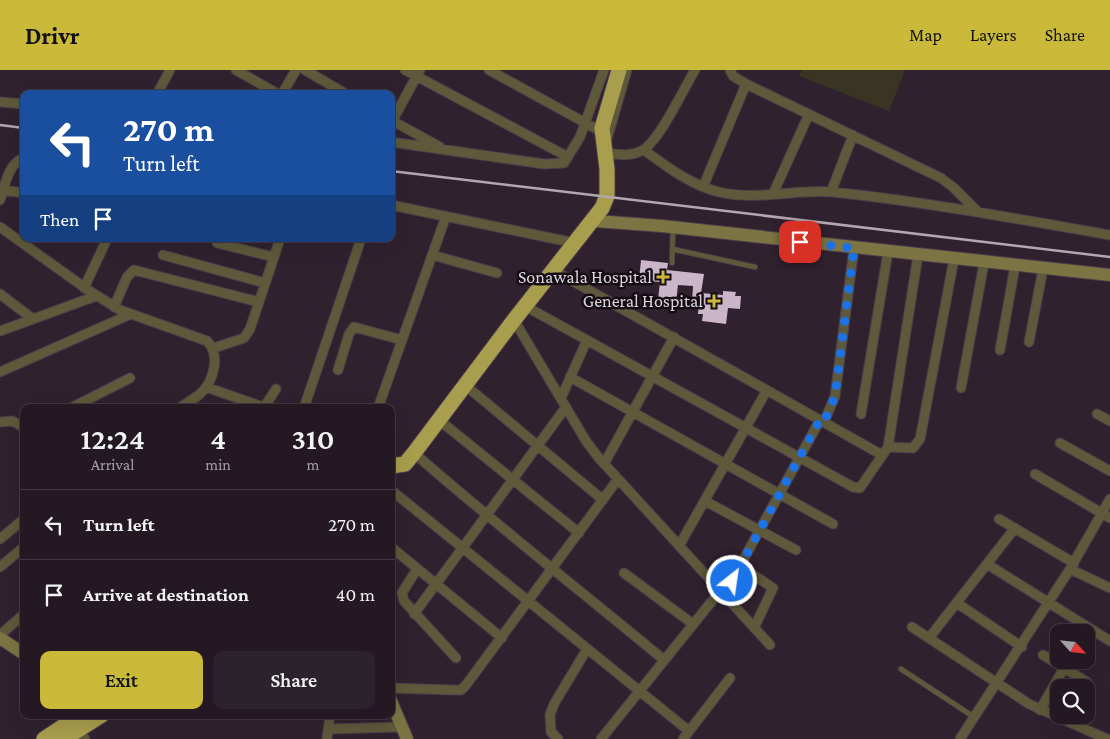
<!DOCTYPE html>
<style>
:root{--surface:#241923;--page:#2c222b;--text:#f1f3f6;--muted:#a3a0a6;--line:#413841;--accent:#cbba39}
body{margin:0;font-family:"Crimson Pro",serif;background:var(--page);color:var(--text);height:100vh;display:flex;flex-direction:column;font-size:19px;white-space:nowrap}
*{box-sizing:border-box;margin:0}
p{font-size:16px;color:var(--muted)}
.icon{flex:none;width:28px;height:28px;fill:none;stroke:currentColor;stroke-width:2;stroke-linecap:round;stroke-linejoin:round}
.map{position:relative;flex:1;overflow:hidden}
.details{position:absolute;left:20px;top:334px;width:375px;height:315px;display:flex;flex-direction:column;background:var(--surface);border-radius:10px;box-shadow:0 5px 20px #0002,0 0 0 1px var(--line)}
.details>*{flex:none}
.banner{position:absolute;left:20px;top:20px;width:375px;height:152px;border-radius:10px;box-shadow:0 5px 20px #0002,0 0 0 1px var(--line);background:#1a4fa0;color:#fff;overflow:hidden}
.needle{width:32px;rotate:117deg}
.fabs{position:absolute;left:1050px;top:554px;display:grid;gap:10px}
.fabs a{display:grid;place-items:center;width:45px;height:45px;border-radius:10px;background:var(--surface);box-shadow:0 5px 20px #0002,0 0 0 1px var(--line);font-size:25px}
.pin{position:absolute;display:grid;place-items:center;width:42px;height:42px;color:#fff;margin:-21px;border-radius:10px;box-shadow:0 2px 8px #0006}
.me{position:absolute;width:55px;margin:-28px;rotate:30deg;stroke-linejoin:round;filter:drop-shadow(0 0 4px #0008)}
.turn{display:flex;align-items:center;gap:18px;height:105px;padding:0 20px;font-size:22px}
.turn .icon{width:65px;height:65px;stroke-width:2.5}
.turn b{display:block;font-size:35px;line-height:42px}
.then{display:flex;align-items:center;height:48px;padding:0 20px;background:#0003;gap:10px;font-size:19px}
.eta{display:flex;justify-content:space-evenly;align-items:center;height:85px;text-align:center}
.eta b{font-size:30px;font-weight:600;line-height:35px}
.cta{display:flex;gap:10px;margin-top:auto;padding:10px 20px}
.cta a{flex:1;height:58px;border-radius:10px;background:var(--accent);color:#111;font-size:20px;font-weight:600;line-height:58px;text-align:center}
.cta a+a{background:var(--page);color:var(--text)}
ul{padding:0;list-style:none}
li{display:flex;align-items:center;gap:15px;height:70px;padding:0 20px;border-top:1px solid var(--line)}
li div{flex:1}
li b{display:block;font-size:19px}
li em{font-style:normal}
header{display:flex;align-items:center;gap:30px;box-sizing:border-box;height:70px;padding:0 25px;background:var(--accent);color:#111}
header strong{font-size:24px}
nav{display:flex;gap:28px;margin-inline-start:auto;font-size:18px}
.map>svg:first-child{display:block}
.green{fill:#383522}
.building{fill:#cbb6c9}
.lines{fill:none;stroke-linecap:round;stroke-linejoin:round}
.lane-casing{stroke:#4c3d4b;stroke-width:6}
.street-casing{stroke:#4c3d4b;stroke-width:11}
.secondary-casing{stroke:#4c3d4b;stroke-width:14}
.highway-casing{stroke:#4c3d4b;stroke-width:17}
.lane{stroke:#5d593a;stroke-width:4.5}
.street{stroke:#5d593a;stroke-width:9}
.secondary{stroke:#7c7543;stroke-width:12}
.highway{stroke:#a89e4d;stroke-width:15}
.rail{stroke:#b3a8b2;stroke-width:2.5}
.route{stroke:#1a73e8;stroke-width:9;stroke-dasharray:0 16.2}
.poi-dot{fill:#cbba39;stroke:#140d14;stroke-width:2}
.labels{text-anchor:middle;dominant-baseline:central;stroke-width:5;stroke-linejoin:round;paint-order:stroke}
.poi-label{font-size:18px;fill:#ddd3dc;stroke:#140d14;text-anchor:end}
</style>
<header>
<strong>Drivr</strong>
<nav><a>Map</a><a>Layers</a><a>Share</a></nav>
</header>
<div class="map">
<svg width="1110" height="669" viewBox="0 0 1110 669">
<rect width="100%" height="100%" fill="#30212f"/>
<path class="green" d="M802,0H905L889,41L799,6Z"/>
<path class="building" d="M641,190L668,193L667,200L704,204L701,223L723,225V221L736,222L735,226H741L740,239L728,238L726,254L702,251L703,244H698L699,232H692L693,216L678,215L676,232L658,230L660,212L639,210Z"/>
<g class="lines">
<defs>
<path id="lane" d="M672,179L755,197
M672,193L673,158
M901,599L974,647"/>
<path id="street" d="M236,0L278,24
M305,0L346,24
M405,0L568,87
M489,0L602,62
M730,0L733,6L746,14L941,108L954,118L978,142
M157,24L170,0
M282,24L296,0
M0,32L24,34
M391,50L440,77
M391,53L420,0
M607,69L627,0
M391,72L544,94L564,93L580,67L604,0
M644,80C666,96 692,116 719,122C756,131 796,119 833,122C926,132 1018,149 1110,165
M606,83C618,84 630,87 641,81C658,74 684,18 695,0
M703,117L746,14
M3,120L24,123
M831,122L853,65
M773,124L809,44
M0,130C5,116 8,93 24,88
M391,135L575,173
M0,157L88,220L120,240L207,271C221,285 214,311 200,324C194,329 186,333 180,338
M217,173L274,187
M163,185L265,213
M432,185L497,203
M553,200L882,385
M84,218L107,169
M0,224L33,249
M525,236L853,417L860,418L888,377L913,378L920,369L954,189
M114,237L127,207L134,200L259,232
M514,250L586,371L598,387L770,575
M0,261L96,226
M1029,272L1043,199
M214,278L244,268L250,259L280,169
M1000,280L1015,196
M338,300L349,264L354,257L402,270
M0,302L131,244
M570,307L833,454
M465,315L603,430
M206,317L260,336H265L276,319
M961,318L984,193
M561,328L587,270
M71,338L130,308
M304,338L361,169
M378,338L446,146
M861,344L888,182
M1097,344L1110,351
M439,350L579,463
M0,352L12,351L24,357
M824,352L835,326L854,178
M1060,373L1110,401
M888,377L918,185
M414,383C495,454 581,521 664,590
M604,394L674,267
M1035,404L1110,448
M391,420L689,661
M705,431L796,480
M999,449L1074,493
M0,469L24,449
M679,476L767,320
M391,477L502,568
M987,494L1110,571
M740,496L773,518L754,558
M0,497L24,477
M417,499L402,523L404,531L456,588
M1070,499L1110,518
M624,503L693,554
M724,525L820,350
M957,533L1022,577
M414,544L566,337
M912,557L1029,634L1107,669
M0,565L24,544
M929,568L1015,458
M1043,585L1087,612
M391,618L454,620H461L466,615L618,409
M1040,640L1064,598
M328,659L402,657
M77,661L85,669
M327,669L330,645
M558,669L551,662L550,645L554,634L587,579
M601,669L720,521
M683,669L730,608
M960,669L1070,499L1110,429"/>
<path id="secondary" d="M595,151L662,156L1110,205
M0,568L24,584
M391,631L407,669"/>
<path id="highway" d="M391,396L405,394L414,383L514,250L602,138L607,126V99L602,58L619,0
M44,669L80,645
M64,669L102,645"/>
</defs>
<use href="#lane" class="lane-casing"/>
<use href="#street" class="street-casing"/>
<use href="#secondary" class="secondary-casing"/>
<use href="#highway" class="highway-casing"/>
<use href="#lane" class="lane"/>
<use href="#street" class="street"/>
<use href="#secondary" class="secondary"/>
<use href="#highway" class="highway"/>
<path class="rail" d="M0,55L24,58
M391,101L1110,187"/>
</g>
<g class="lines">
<path class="route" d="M732,511L820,350L824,352L835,326L854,178L800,172"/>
</g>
<g class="poi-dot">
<path d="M660.5 199.5h5v5h5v5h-5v5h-5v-5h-5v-5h5z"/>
<path d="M711.5 223.5h5v5h5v5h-5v5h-5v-5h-5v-5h5z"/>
</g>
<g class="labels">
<g class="poi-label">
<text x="652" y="207">Sonawala Hospital</text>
<text x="703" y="231">General Hospital</text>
</g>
</g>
</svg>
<div class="fabs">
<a><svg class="needle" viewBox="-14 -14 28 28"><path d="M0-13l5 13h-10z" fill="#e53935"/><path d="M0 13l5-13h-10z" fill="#a3a0a6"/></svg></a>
<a><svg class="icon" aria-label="search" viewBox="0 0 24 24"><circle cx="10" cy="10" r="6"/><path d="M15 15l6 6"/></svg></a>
</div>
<div class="pin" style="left:800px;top:172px;background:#d93025"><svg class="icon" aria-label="arrive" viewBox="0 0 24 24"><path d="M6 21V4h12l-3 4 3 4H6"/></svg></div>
<svg class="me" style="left:732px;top:511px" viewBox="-20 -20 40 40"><circle r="17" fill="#1a73e8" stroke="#fff" stroke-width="3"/><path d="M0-11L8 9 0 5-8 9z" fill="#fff"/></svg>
<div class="banner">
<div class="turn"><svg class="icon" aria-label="left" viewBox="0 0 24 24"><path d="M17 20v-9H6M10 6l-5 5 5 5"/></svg><div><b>270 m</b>Turn left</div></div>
<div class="then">Then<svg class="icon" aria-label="arrive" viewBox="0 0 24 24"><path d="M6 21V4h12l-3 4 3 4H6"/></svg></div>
</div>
<section class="details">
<div class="eta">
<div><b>12:24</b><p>Arrival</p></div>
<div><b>4</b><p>min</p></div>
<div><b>310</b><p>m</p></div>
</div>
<ul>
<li><svg class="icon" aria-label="left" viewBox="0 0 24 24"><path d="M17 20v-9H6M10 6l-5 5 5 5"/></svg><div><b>Turn left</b></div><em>270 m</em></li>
<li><svg class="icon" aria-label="arrive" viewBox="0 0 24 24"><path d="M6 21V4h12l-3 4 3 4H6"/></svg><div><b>Arrive at destination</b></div><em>40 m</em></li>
</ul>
<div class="cta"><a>Exit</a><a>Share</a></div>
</section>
</div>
